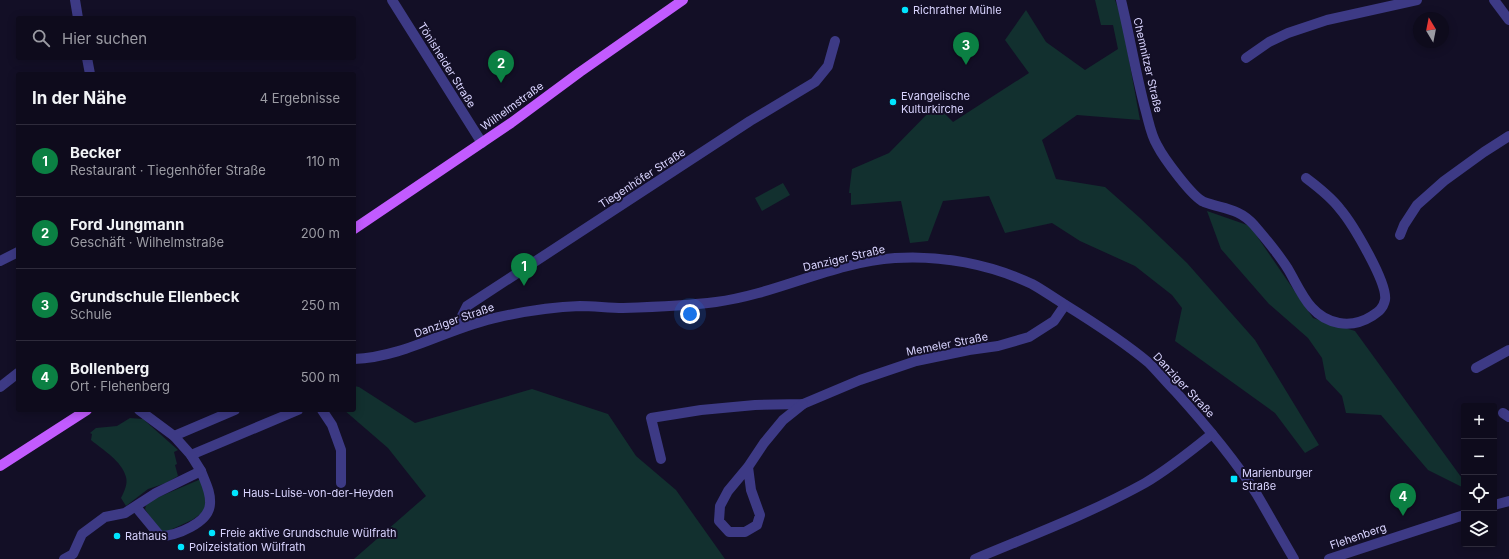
<!DOCTYPE html>
<html lang="de">
<meta charset="utf-8">
<style>
body{margin:0;font-family:Inter,sans-serif;background:#171425;color:#f1f3f6}
.controls{position:absolute;right:12px;bottom:12px;display:grid;overflow:hidden;border-radius:4px;box-shadow:0 2px 10px #0003}
.controls button{width:36px;height:36px;display:grid;place-items:center;padding:0;border:0;border-bottom:1px solid #2e2b3b;background:#0e0b1c;color:#f1f3f6;font:20px sans-serif}
.compass{position:absolute;left:1413px;top:12px;width:36px;height:36px;border-radius:50%;background:#0e0b1c;box-shadow:0 2px 10px #0003;rotate:350deg}
.you{position:absolute;left:690px;top:314px;width:14px;height:14px;margin:-10px;border:3px solid #fff;border-radius:50%;background:#1a73e8;box-shadow:0 0 0 6px #1a73e833}
.badge{display:grid;place-items:center;width:26px;height:26px;border-radius:50%;background:#0b8043;color:#fff;font-size:13px;font-weight:700}
.pin{position:absolute;translate:-50% -33px;filter:drop-shadow(0 1px 2px #0008)}
.pin::after{content:'';position:absolute;top:21px;width:14px;height:12px;background:inherit;clip-path:polygon(0 0,100% 0,50% 100%)}
.list{margin:0;padding:0;list-style:none}
h2{display:flex;justify-content:space-between;align-items:center;height:52px;margin:0;padding:0 16px;font-size:17px}
h2 small{font-size:13px;font-weight:400;color:#9b9ba3}
.list li{display:grid;grid-template-columns:26px 1fr auto;gap:12px;align-items:center;box-sizing:border-box;height:72px;padding:0 16px;border-top:1px solid #2e2b3b}
.list b{display:block;font-size:15px;white-space:nowrap}
.list p{margin:0;font-size:13px;white-space:nowrap;color:#9b9ba3}
.list em{font-size:13px;font-style:normal;color:#9b9ba3}
.icon{flex:none;width:22px;height:22px;fill:none;stroke:currentColor;stroke-width:2;stroke-linecap:round;stroke-linejoin:round}
.map{position:relative;flex:none;width:1509px;height:559px;overflow:hidden}
.search{position:absolute;background:#0e0b1c;box-shadow:0 2px 10px #0003;left:16px;top:16px;width:340px;height:44px;display:flex;align-items:center;gap:10px;box-sizing:border-box;padding:0 14px;border-radius:4px;color:#9b9ba3;font-size:15px}
.panel{position:absolute;background:#0e0b1c;box-shadow:0 2px 10px #0003;left:16px;top:72px;width:340px;height:340px;border-radius:4px}
.map>svg:first-child{display:block}
.green{fill:#12302f}
.lines{fill:none;stroke-linecap:round;stroke-linejoin:round}
.minor{stroke:#3d3a85;stroke-width:10}
.major{stroke:#c25bff;stroke-width:10}
.poi-dot{fill:#00e5ff;stroke:#130f26;stroke-width:1.5}
.labels{text-anchor:middle;dominant-baseline:central;stroke-width:4;stroke-linejoin:round;paint-order:stroke}
.poi-label{font-size:11px;fill:#d9d4ff;stroke:#130f26;text-anchor:start}
.street-label{font-size:11px;fill:#d9d4ff;stroke:#130f26}
</style>
<div class="map">
<svg width="1509" height="559" viewBox="0 0 1509 559">
<rect width="100%" height="100%" fill="#130f26"/>
<g class="green">
<polygon points="1095,0 1115,0 1121,16 1140,120 1077,115 1042,140 1056,179 1105,187 1140,218 1187,263 1255,340 1319,445 1305,453 1275,413 1175,341 1182,308 1172,295 1135,266 1080,241 1052,223 1005,233 989,196 943,201 928,241 910,243 901,201 851,205 851,193 849,193 852,169 889,153 936,105 953,122 1029,73 1005,40 1026,10 1046,42 1085,70 1118,49 1113,25 1101,25"/>
<polygon points="783,183 790,195 762,211 755,198"/>
<polygon points="1207,211 1250,226 1313,318 1355,331 1464,481 1464,488 1428,470 1381,415 1346,413 1342,396 1326,379 1322,358 1308,338 1269,304 1221,249"/>
<polygon points="354,386 359,387 415,423 532,389 608,414 636,456 676,490 725,559 354,559 426,496 388,448 344,410 354,410"/>
<path d="M130,418l13,1 35,31 -4,2 3,12 -2,1 3,11 -12,7 -18,6 -22,17 -5,-8c3,-6 7,-14 5,-21 -4,-16 -23,-27 -35,-37l1,-6 -2,-1 6,-5 21,-2z"/>
<polygon points="201,479 207,504 202,513 192,520 168,531 159,531 145,509 147,502"/>
</g>
<g class="lines">
<g class="minor">
<polyline points="75,0 78,18"/>
<polyline points="392,0 482,143"/>
<path d="M1121,0c9,37 15,75 25,112 3,11 5,23 11,33 6,12 35,52 47,57 19,7 35,6 50,23 12,14 24,28 34,44 13,22 22,49 51,54 12,2 22,0 33,-7 6,-4 11,-7 13,-16 3,-17 -33,-77 -45,-91 -9,-12 -22,-22 -34,-31"/>
<polyline points="1494,0 1509,20"/>
<polyline points="87,58 90,74"/>
<polyline points="1246,58 1269,42 1288,33 1327,20 1417,0"/>
<polyline points="1400,235 1404,225 1417,205 1444,181 1484,152 1509,136"/>
<polyline points="0,261 18,252"/>
<polyline points="455,330 467,306 750,121 815,82 828,66 835,41"/>
<path d="M354,359c52,-2 95,-32 145,-42 27,-6 54,-10 81,-11 14,0 29,2 43,2 31,-1 62,-2 93,-6 61,-8 117,-40 179,-44 46,-3 95,6 137,26 11,6 22,14 32,20 29,18 59,37 85,59 9,9 17,19 26,28 29,32 58,66 81,102 13,22 25,44 38,66"/>
<polyline points="1476,368 1509,350"/>
<polyline points="0,387 18,373"/>
<polyline points="322,410 332,425 341,450 341,483"/>
<polyline points="1503,413 1509,417"/>
<polyline points="174,436 235,410"/>
<polyline points="191,455 298,410"/>
<polyline points="661,459 651,418 701,410 755,405 803,404 860,380 916,361 969,350 998,346 1029,337 1054,321 1065,305"/>
<polyline points="748,467 751,490 760,515 757,525 745,532 729,532 719,521 720,506 728,491 748,467 764,443 783,420 803,404"/>
<polyline points="1494,505 1509,501"/>
<path d="M136,507l24,29c16,0 49,-13 50,-32 1,-12 -5,-22 -9,-33"/>
<polyline points="64,559 73,554 82,534 105,517 125,513 156,493 201,471 191,455 174,436 139,410"/>
<path d="M975,559c57,-24 116,-46 170,-76 24,-14 46,-32 67,-49"/>
<polyline points="1329,559 1464,515"/>
</g>
<g class="major">
<polyline points="354,229 511,123 580,72 683,0"/>
<polyline points="0,466 87,410"/>
</g>
</g>
<g class="poi-dot">
<circle cx="905" cy="10" r="4"/>
<circle cx="893" cy="102" r="4"/>
<rect x="1230" y="475" width="8" height="8" rx="2"/>
<circle cx="235" cy="493" r="4"/>
<circle cx="212" cy="533" r="4"/>
<circle cx="117" cy="536" r="4"/>
<circle cx="181" cy="547" r="4"/>
</g>
<g class="labels">
<g class="poi-label">
<text x="913" y="10">Richrather Mühle</text>
<text x="901" y="96">Evangelische<tspan x="901" dy="13">Kulturkirche</tspan></text>
<text x="1242" y="473">Marienburger<tspan x="1242" dy="13">Straße</tspan></text>
<text x="243" y="493">Haus-Luise-von-der-Heyden</text>
<text x="220" y="533">Freie aktive Grundschule Wülfrath</text>
<text x="125" y="536">Rathaus</text>
<text x="189" y="547">Polizeistation Wülfrath</text>
</g>
<g class="street-label">
<text transform="translate(447 65) rotate(58)">Tönisheider Straße</text>
<text transform="translate(1148 65) rotate(77)">Chemnitzer Straße</text>
<text transform="translate(512 106) rotate(-36)">Wilhelmstraße</text>
<text transform="translate(642 178) rotate(-33)">Tiegenhöfer Straße</text>
<text transform="translate(844 258) rotate(-13)">Danziger Straße</text>
<text transform="translate(454 320) rotate(-19)">Danziger Straße</text>
<text transform="translate(947 344) rotate(-11)">Memeler Straße</text>
<text transform="translate(1184 385) rotate(47)">Danziger Straße</text>
<text transform="translate(1358 536) rotate(-19)">Flehenberg</text>
</g>
</g>
</svg>
<div class="controls">
<button>+</button>
<button>−</button>
<button><svg class="icon" aria-label="locate" viewBox="0 0 24 24"><circle cx="12" cy="12" r="6"/><path d="M12 2v4M12 18v4M2 12h4M18 12h4"/></svg></button>
<button><svg class="icon" aria-label="layers" viewBox="0 0 24 24"><path d="M12 4l9 5-9 5-9-5zM3 14l9 5 9-5"/></svg></button>
</div>
<svg class="compass" viewBox="-18 -18 36 36"><path d="M0-13l5 13h-10z" fill="#e53935"/><path d="M0 13l5-13h-10z" fill="#9b9ba3"/></svg>
<div class="you"></div>
<div class="pin badge" style="left:524px;top:286px">1</div>
<div class="pin badge" style="left:501px;top:83px">2</div>
<div class="pin badge" style="left:966px;top:65px">3</div>
<div class="pin badge" style="left:1403px;top:516px">4</div>
<div class="search"><svg class="icon" aria-label="search" viewBox="0 0 24 24"><circle cx="10" cy="10" r="6"/><path d="M15 15l6 6"/></svg>Hier suchen</div>
<section class="panel">
<h2>In der Nähe<small>4 Ergebnisse</small></h2>
<ul class="list">
<li><span class="badge">1</span><div><b>Becker</b><p>Restaurant · Tiegenhöfer Straße</p></div><em>110 m</em></li>
<li><span class="badge">2</span><div><b>Ford Jungmann</b><p>Geschäft · Wilhelmstraße</p></div><em>200 m</em></li>
<li><span class="badge">3</span><div><b>Grundschule Ellenbeck</b><p>Schule</p></div><em>250 m</em></li>
<li><span class="badge">4</span><div><b>Bollenberg</b><p>Ort · Flehenberg</p></div><em>500 m</em></li>
</ul>
</section>
</div>
